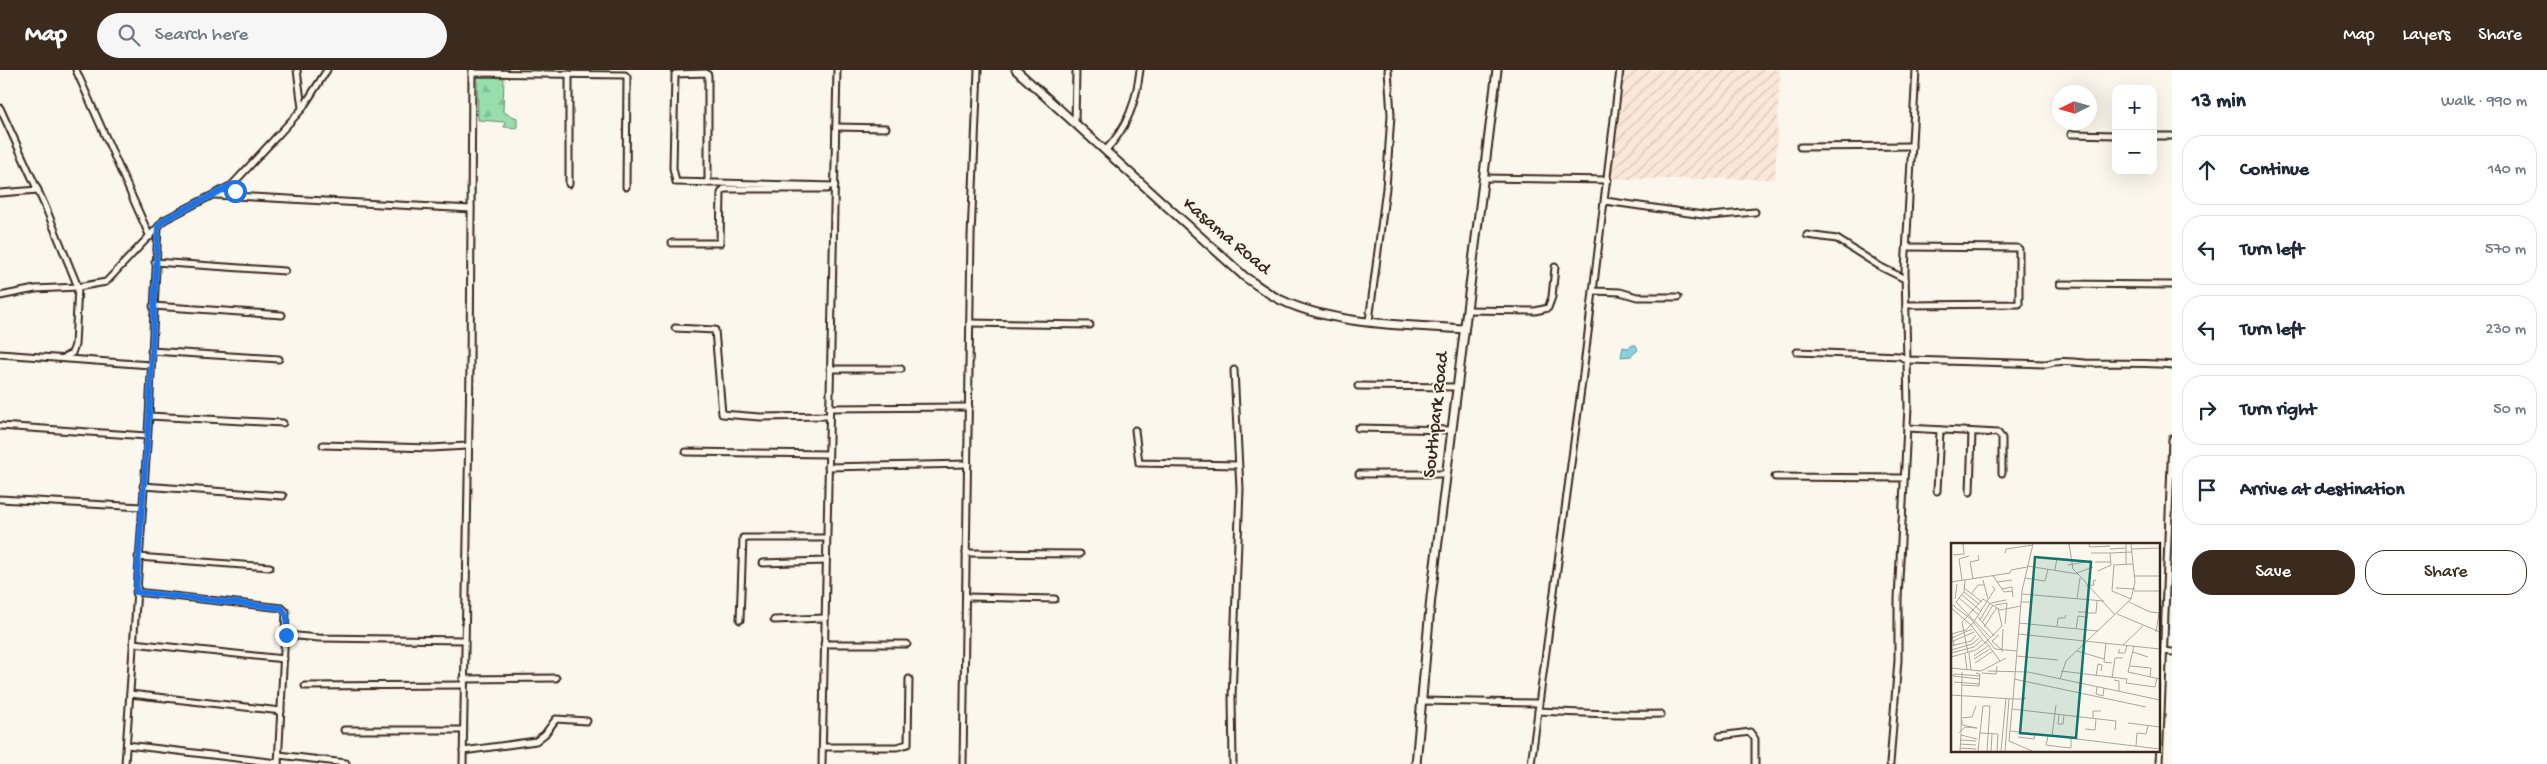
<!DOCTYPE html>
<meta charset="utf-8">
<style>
body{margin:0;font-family:"Gochi Hand",sans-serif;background:#f6f6f7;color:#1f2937}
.controls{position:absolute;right:15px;top:15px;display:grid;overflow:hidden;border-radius:10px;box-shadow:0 5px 20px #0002}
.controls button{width:45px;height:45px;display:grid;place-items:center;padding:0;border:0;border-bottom:1px solid #e0e1e3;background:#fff;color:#1f2937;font:25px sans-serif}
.compass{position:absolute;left:2052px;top:15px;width:45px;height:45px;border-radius:50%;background:#fff;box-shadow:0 5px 20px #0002;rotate:265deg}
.stop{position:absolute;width:15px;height:15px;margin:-11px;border:4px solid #1a73e8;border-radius:50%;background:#fff}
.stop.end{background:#1a73e8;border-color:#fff;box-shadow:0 1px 5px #0008}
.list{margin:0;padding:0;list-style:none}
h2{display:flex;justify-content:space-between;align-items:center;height:65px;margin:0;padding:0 20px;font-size:21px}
h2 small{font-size:16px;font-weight:400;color:#747a83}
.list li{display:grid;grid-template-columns:32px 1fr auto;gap:15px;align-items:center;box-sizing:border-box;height:70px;margin:0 10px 10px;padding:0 10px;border:1px solid #e0e1e3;border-radius:20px}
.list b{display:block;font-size:19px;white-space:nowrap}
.list em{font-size:16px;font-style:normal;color:#747a83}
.actions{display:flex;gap:10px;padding:15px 20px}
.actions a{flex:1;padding:11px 0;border:1px solid #3b2a1e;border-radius:20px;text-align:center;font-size:18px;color:#3b2a1e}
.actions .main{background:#3b2a1e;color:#fff}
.icon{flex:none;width:28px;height:28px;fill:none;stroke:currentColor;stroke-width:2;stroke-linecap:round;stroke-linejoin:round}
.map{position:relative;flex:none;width:2172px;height:694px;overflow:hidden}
header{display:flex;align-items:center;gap:30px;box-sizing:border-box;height:70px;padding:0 25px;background:#3b2a1e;color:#fff}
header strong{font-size:24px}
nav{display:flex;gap:28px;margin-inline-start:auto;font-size:18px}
.search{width:350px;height:45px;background:#f6f6f7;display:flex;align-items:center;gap:12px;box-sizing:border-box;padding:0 18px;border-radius:28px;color:#747a83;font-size:19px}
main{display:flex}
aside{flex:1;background:#fff}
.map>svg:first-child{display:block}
.industrial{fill:url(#industrial-furrows)}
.forest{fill:url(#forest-firs);stroke:#688465}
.water{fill:#84d3e0;stroke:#678f92}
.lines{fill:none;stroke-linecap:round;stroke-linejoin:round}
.street-casing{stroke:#3b2a1e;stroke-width:9}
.secondary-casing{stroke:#3b2a1e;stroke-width:11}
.street{stroke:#fbf7ec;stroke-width:5}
.secondary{stroke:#fbf7ec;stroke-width:7}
.route{stroke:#1a73e8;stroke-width:6}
.labels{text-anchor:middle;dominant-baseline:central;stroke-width:4;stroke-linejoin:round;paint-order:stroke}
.street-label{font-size:19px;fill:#3b2a1e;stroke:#fbf7ec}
.inset-road{fill:none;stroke:#aea59a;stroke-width:1}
.view{fill:#0f766e;fill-opacity:0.15;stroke:#0f766e;stroke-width:2.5}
.inset-edge{fill:none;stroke:#3b2a1e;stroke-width:2.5}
</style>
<header>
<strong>Map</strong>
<div class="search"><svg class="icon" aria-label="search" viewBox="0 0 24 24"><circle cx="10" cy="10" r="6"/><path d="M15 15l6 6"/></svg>Search here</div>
<nav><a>Map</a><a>Layers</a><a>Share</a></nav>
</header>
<main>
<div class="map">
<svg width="2172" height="694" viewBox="0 0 2172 694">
<defs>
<pattern id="industrial-furrows" width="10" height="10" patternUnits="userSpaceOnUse" patternTransform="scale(1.25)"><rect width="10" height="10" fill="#fae7d9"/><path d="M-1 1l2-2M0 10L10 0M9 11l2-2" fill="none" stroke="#d7c6ba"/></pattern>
<pattern id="forest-firs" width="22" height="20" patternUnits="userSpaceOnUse" patternTransform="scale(1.25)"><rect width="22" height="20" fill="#96deac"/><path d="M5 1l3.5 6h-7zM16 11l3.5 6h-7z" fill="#82bf94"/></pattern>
</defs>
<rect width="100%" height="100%" fill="#fbf7ec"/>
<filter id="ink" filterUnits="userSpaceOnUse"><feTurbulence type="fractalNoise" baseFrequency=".02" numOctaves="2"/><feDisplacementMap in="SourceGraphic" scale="10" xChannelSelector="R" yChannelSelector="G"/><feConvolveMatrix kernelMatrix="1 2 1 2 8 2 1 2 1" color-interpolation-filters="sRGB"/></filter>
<g filter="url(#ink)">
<polygon class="industrial" points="1623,0 1780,0 1775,109 1608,109"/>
<polygon class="forest" points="504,5 503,42 517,48 517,58 504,57 505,52 478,50 477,6"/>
<polygon class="water" points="1633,275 1636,275 1638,280 1631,286 1621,287 1623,277 1628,278"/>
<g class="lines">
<defs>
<g id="street">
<polyline points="76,0 150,167"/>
<polyline points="297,0 302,38"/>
<polyline points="472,3 625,5 627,7 626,117"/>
<polyline points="569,4 569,114"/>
<polyline points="0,38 45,136 78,217 75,275 72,283 65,287"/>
<polyline points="1075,53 1076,0"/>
<polyline points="836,57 886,58"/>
<polyline points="2071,64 2116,65"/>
<polyline points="2153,66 2172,66"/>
<polyline points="1800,77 1912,76"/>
<path d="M1105,81c23,-24 31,-49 35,-81"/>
<polyline points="1483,108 1608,110"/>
<polyline points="708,113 708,5 706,3 675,4 673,98 676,112 835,116"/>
<polyline points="0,123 38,120"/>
<polyline points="215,125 471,139"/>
<polyline points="1605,131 1710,146 1755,142"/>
<polyline points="1807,165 1837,169 1881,197 1905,209"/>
<polyline points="672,173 720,173 721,123 724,119 827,119"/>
<polyline points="155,192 285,201"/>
<polyline points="2060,214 2172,215"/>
<polyline points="1593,221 1620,222 1637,227 1678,227"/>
<polyline points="0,226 35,219 78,217 106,212 156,159"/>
<polyline points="1906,235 2019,234 2019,179 2017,178 1907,177"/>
<polyline points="153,236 282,245"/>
<polyline points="1467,240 1535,241 1548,238 1552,227 1555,197"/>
<polyline points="1369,251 1386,118 1391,45 1388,0"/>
<polyline points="970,253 1090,255"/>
<polyline points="675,258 715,260 722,344 760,347 829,346"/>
<polyline points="151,281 279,289"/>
<path d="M1797,282l103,4 7,4 139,4c13,-4 25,-2 39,-1 29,1 58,-1 87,2"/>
<polyline points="0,284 150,295"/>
<polyline points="830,299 901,299"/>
<polyline points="1358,316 1457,317"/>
<polyline points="829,338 969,337"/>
<polyline points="149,346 283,353"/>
<polyline points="0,356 147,366"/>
<polyline points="1358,358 1452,360"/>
<polyline points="1907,358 1998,363 2002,368 2002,403"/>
<polyline points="1135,360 1139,393 1238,395"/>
<polyline points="323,375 431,378 467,376"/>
<polyline points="686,382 828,384"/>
<polyline points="828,397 968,394"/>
<polyline points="1359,404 1447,404"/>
<polyline points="1775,407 1904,408"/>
<polyline points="143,416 283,426"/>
<polyline points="1937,421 1940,360"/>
<polyline points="1970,422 1972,362"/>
<polyline points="0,429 142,437"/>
<polyline points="966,483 1080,484"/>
<polyline points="138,487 270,497"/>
<polyline points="762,493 826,491"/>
<polyline points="136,522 282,538 286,542 278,694"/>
<polyline points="966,527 1055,529"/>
<polyline points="740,550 743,468 826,468"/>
<polyline points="774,550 825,548"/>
<polyline points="286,565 319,568 464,570"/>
<polyline points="133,573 284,589"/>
<polyline points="824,574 907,574"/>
<polyline points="2164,581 2172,582"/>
<polyline points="463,609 556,608"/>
<polyline points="305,616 463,615"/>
<polyline points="130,624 281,641"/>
<polyline points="1421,631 1538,633"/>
<path d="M1538,641c41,2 82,4 123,3"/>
<polyline points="344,660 463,660"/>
<polyline points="1720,666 1750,662 1755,669 1755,694"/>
<polyline points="127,675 278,693"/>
<polyline points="823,677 897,677 908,674 909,609"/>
<polyline points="463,681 536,671 545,664 556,649 587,651"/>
<polyline points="279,685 346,693"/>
<polyline points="125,694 149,346 158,157 164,150 232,115 302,39 327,0"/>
<polyline points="463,694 470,298 472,0"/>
<polyline points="822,694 837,0"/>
<polyline points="963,694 971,166 978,0"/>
<polyline points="1233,694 1232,628 1240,419 1234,300"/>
<polyline points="1531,694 1582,312 1620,0"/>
<polyline points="1890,694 1898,590 1898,529 1908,337 1905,201 1916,0"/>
<polyline points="2159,694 2172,369"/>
</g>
<g id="secondary">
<path d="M1016,0l229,207c12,8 23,17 36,23 52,25 126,25 183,29"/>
<polyline points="1416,694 1431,527 1497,0"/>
</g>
</defs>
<use href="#street" class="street-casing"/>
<use href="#secondary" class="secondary-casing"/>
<use href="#street" class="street"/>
<use href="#secondary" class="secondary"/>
</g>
</g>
<g class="lines" filter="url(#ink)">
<polyline class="route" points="235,121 232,115 164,150 158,157 149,346 136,522 282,538 287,546 286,565"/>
</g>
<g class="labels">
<g class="street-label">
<text transform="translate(1226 167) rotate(40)">Kasama Road</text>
<text transform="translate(1437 345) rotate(-84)">Southpark Road</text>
</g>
</g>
<g transform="translate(1951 473)">
<rect width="209" height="209" fill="#fbf7ec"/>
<path class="inset-road" d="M118,1l4,25 5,5M138,1l1,3 20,-1M175,1v21M159,6l16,-1M180,6l29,-1M54,10l1,-4 27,-4M140,10h19M2,12l11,-1 -1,-10M144,19h16M117,22l23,-4M162,22l20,-1M163,22l-2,26 19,8M76,23l51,8 37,41M104,27l2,-12 16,2M147,28l13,-6 -1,-12 22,-1M126,30l16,-6M42,33l11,16 8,-1M183,33h26M74,35l20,3 3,-12M22,36l-3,-17 9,-2 -1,-5M11,37l-3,-21 10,-3M32,37l5,19M0,39l59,-9 1,-3 16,-3M46,39l15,-2M135,43l8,-1 -1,-4 3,-1M13,45l18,14M165,45l19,1M51,46l10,-2 1,10M183,48h26M13,49l15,12M21,50l6,-8h6M71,51l82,7M11,52l19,16M8,55l20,17M4,56l2,-15M126,56l3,-21M5,59l35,36M5,59l8,-10 1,-12M70,59h10l1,-8M178,59l21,10 10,1M40,60l15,-3M0,61l20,15 24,30 22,2M44,62l12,-2 -2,21M0,65l19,16 15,19 17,-17 -4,-18M127,69h9l1,-12M136,70h9l1,-12M166,71l43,18M27,74l16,19M29,77l10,-17M31,80l11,-18M68,80l79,8M33,84l13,-20M106,84l1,-9h7l1,-3M0,86l3,17M125,86l2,-13 8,1M205,89l3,-19M0,91l15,-4 7,-7 22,-34 -3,-3M67,91l142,15M48,92l-7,6 10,9M1,95l20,-9M0,99l23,-10M35,99l14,19M155,100l-2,19 8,1M172,102l20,-19M0,103l20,-5 5,-6M183,103l-6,26 32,7M169,106l-2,4h7l2,-8M0,107l21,-6 7,-6M126,108l27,8M51,109l1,-23M182,109l15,5M0,110l23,-6 8,-7M17,110l-6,-31 21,-23 17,11 21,-4M18,110l2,17M14,111l2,16M23,113l14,-10M65,113l42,4M0,114l25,-7 9,-7M23,116l16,-10M24,120l18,-12M179,123l21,2 -1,9M0,125l30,3 25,-13M37,128l40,1 132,28M110,128l66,8 -1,4 29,4 2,-9M31,130l14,1 1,-8M29,133l-26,-2 -1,2 27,3M145,133l2,-12 4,1 -1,6M161,135l3,-20h8M63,136l132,28M109,136l6,-18 65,-62 4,-17 -4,-38M163,137l5,1v10M3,139l26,2M10,142l18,1 1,-12 -4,-1M146,144l-1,7 7,2 1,-8M0,152l62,4 9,-108 11,-47M74,154v2h-12l-4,42 23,10M61,166l104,12 -1,9M108,172l-1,9h5l1,-9M10,175l11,-1 4,-11M142,176v-8h8M177,180l32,4M134,186l10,1 1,-11M59,188l150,18M8,190l6,-6 12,1 -15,-3v-5M28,190l19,1 -1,17M10,191l1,-62M10,192l16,4M97,193l-2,9 15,2 10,1v-10M101,193l4,-31M67,194l16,2 1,-5M9,197l16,1M9,201l16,1M185,203l1,-13 9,1 2,-8M9,205l16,1M9,208l1,-17M27,208l5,-45h7l-3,45M40,208l1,-17M50,208l5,-53M54,208l4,-52"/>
<path class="view" d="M84,14l56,5 -15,176 -56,-5z"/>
<rect width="209" height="209" class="inset-edge"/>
</g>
</svg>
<div class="controls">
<button>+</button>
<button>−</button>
</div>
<svg class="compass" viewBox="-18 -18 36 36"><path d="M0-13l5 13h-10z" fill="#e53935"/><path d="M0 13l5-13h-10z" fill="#747a83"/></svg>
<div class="stop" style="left:235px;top:121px"></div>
<div class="stop end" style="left:286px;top:565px"></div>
</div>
<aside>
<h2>13 min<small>Walk · 990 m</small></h2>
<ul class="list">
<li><svg class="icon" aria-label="ahead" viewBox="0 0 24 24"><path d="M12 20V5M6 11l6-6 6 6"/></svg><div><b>Continue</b></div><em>140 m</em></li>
<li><svg class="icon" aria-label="left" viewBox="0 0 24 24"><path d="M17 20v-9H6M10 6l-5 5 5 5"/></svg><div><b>Turn left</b></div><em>570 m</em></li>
<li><svg class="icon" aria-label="left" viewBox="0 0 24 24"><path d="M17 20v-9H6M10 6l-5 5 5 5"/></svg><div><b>Turn left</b></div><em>230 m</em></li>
<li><svg class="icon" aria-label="right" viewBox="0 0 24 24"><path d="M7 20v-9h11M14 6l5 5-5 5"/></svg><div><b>Turn right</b></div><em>50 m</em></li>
<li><svg class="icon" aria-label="arrive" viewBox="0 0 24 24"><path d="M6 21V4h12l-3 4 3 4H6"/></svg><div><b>Arrive at destination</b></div></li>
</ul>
<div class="actions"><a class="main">Save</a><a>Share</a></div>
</aside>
</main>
